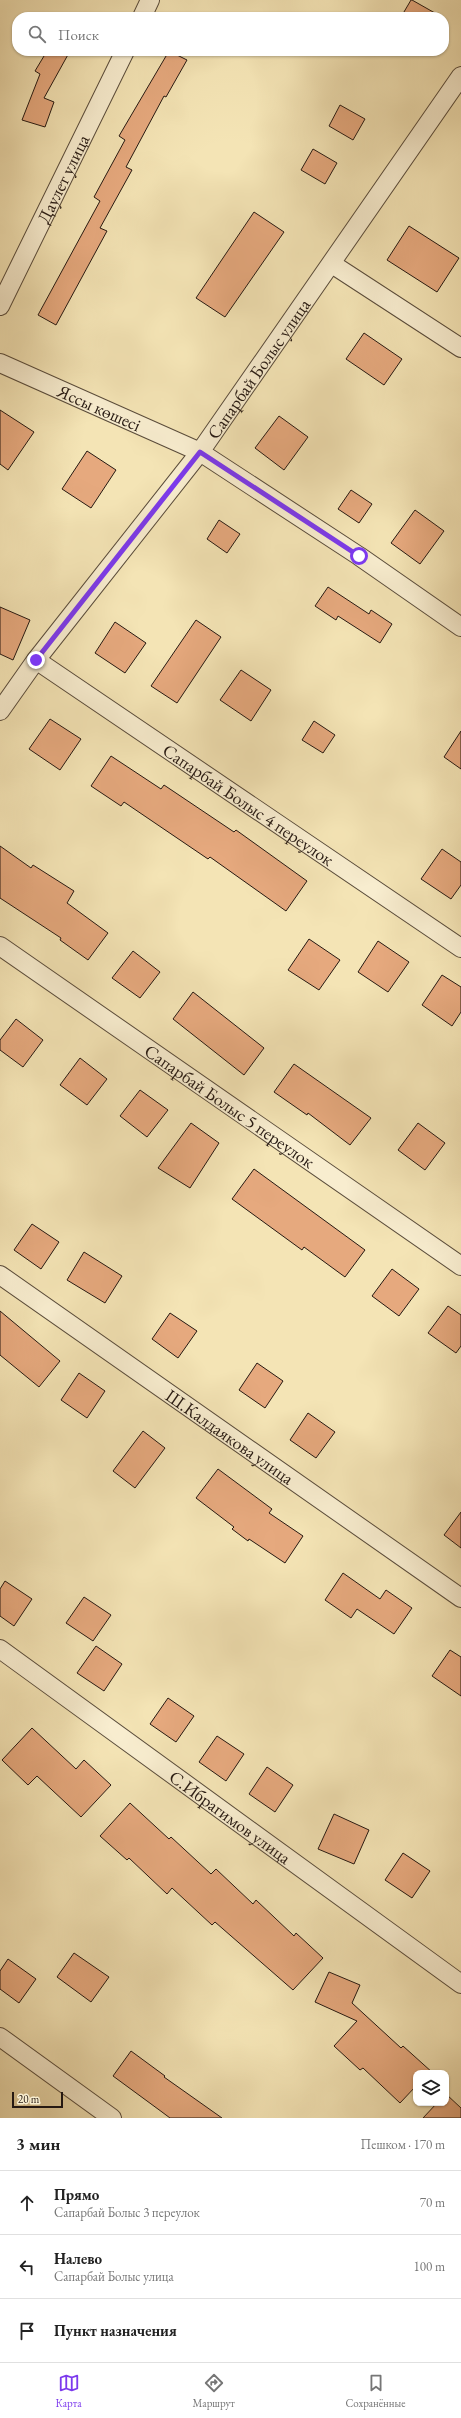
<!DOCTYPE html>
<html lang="ru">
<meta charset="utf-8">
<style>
body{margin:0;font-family:"EB Garamond",serif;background:#f6f6f6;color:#222}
.controls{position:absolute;right:12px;bottom:12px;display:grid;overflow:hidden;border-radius:8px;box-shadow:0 1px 3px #0004}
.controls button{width:36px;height:36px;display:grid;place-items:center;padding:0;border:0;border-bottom:1px solid #e0e0e0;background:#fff;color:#222;font:20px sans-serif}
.scale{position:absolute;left:12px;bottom:10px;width:51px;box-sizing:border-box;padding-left:4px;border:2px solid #261912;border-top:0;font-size:11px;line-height:14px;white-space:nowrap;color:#261912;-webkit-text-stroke:3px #f8edcf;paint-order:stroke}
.stop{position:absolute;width:12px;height:12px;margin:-9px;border:3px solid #7c3aed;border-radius:50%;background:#fff}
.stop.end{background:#7c3aed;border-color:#fff;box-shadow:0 1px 4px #0008}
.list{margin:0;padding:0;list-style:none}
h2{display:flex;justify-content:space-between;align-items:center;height:52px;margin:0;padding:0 16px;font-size:17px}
h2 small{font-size:13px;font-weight:400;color:#767676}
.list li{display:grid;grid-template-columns:26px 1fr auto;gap:12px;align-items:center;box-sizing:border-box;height:64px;padding:0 16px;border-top:1px solid #e0e0e0}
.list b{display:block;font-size:15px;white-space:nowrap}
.list p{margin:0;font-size:13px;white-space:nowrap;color:#767676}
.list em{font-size:13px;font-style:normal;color:#767676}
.icon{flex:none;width:22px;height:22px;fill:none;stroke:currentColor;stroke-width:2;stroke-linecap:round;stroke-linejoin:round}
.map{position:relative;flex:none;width:461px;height:2118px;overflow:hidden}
.search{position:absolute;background:#fff;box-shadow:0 1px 3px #0004;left:12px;right:12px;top:12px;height:44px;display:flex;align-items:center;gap:10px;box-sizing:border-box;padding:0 14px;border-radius:16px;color:#767676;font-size:15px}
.sheet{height:244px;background:#fff}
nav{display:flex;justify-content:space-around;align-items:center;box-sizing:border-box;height:56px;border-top:1px solid #e0e0e0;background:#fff;font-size:11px;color:#767676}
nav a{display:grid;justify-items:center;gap:2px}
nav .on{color:#7c3aed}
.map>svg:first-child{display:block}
.building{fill:#e6a97e;stroke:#261912}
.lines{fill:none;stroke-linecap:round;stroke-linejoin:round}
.street-casing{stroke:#5a4c3b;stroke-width:20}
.street{stroke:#f8edcf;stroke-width:18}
.route{stroke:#7c3aed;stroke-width:5}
.labels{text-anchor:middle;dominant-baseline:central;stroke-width:3;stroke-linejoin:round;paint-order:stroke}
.street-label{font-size:18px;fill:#261912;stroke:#f8edcf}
</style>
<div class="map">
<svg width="461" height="2118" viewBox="0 0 461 2118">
<rect width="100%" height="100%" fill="#f4e4b5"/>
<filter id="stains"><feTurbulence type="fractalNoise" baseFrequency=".005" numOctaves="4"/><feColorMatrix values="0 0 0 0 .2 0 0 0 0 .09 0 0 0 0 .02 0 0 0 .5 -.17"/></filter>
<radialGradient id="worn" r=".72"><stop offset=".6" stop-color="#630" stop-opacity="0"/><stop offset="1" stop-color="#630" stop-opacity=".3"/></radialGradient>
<g class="building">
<polygon points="411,0 412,0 442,17 401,17"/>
<polygon points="47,51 70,51 44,98 54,102 45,127 22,120 40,74 35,71"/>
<polygon points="169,51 187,60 166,97 164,96 126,167 132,170 100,228 107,231 56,325 38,315 100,201 94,197 125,140 119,136"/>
<polygon points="340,105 365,119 353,140 329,126"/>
<polygon points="313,149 337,163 325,184 301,170"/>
<polygon points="254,212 284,232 225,317 196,298"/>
<polygon points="409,226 459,258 437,292 387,260"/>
<polygon points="364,333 402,359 384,385 346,359"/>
<polygon points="0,410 34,432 8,470 0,464"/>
<polygon points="279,416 308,437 284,470 255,448"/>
<polygon points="87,451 116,470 91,508 62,489"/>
<polygon points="351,490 372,504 359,523 338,509"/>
<polygon points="415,510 444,531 420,564 391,543"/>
<polygon points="219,520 240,534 227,553 207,539"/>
<polygon points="328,587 369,614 371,610 392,624 380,643 338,616 336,620 315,606"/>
<polygon points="0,607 30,620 13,660 0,654"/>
<polygon points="196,620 221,637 177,703 151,686"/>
<polygon points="115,622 146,643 125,673 95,653"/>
<polygon points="241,670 271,690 251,721 220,700"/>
<polygon points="50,719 81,739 60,770 29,749"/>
<polygon points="314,721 335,735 323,753 302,740"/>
<polygon points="461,731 461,769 444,757"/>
<polygon points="111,756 161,789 164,785 234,832 236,830 307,881 286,911 210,857 208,859 124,802 121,806 91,786"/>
<polygon points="0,846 31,868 33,865 74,891 67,903 108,933 88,960 60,940 61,938 0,898"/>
<polygon points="442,849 461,862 461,885 451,899 421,879"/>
<polygon points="309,939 340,960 319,990 288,970"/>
<polygon points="378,941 409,962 388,992 358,972"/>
<polygon points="133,951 160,972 140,998 112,978"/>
<polygon points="442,975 461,987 461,1012 452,1026 422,1005"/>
<polygon points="193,992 264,1048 244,1075 173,1019"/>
<polygon points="16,1019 43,1040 23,1067 0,1050 0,1040"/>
<polygon points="80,1058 107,1079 87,1105 60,1085"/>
<polygon points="294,1064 371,1118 350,1145 308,1113 307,1115 274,1092"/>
<polygon points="140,1090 168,1110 147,1137 120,1116"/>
<polygon points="191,1123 219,1143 190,1188 158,1168"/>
<polygon points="418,1123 445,1143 425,1170 398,1150"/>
<polygon points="254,1169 365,1250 345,1277 304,1247 302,1250 232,1199"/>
<polygon points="32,1224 59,1242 41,1269 14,1250"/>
<polygon points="84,1252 122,1276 105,1303 67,1280"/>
<polygon points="392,1269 419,1289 399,1316 372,1296"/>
<polygon points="448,1306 461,1315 461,1346 456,1353 428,1333"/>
<polygon points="0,1311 60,1361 39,1387 0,1355"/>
<polygon points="170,1313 197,1331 178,1358 152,1339"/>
<polygon points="257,1363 283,1381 265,1408 239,1390"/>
<polygon points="79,1373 105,1391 87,1418 61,1400"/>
<polygon points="308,1413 335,1432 316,1458 290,1440"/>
<polygon points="143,1431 165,1448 135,1488 113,1471"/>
<polygon points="218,1469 272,1509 269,1513 303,1536 285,1563 249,1539 248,1541 232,1529 234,1527 196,1498"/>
<polygon points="461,1512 461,1548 444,1535"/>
<polygon points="343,1573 380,1599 386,1590 412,1608 394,1634 357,1609 351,1618 325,1600"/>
<polygon points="5,1581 32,1599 14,1626 0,1616 0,1589"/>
<polygon points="84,1597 111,1615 93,1641 66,1623"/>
<polygon points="96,1646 122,1664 104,1691 77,1673"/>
<polygon points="450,1650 461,1657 461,1696 432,1676"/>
<polygon points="168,1698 194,1716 176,1742 150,1724"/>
<polygon points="32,1728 76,1769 84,1760 111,1785 81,1817 37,1776 28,1785 2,1760"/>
<polygon points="217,1736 244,1754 226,1781 199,1762"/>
<polygon points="267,1767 293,1785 275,1812 249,1794"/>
<polygon points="130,1803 169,1839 171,1837 211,1874 216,1869 253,1904 256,1900 294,1936 296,1933 323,1958 293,1990 215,1922 212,1925 172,1888 167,1894 129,1858 127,1860 100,1836"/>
<polygon points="334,1814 369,1830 354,1864 318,1849"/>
<polygon points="403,1853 430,1871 412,1898 385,1880"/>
<polygon points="74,1953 109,1977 91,2002 57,1977"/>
<polygon points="8,1959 36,1979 19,2003 0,1989 0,1971"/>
<polygon points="329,1972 360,1985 352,2003 401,2048 403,2046 433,2073 416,2073 416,2086 400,2103 363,2068 360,2070 334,2046 357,2021 315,2002"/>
<polygon points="131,2051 165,2076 164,2077 222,2118 170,2118 162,2112 113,2076"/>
<polygon points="446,2094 461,2108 461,2118 423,2118 437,2103 446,2103"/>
</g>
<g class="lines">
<defs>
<g id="street">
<polyline points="142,17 150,0"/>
<polyline points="332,264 461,348"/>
<path id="s1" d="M0,306l125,-255"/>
<path id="s2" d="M0,363l200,89 159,104 102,71"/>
<path id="s3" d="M36,660l425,288"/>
<path id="s4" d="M0,711l36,-51 164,-208 261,-376"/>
<path id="s5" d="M0,946l461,320"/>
<path id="s6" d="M0,1275l461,323"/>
<path id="s7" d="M0,1649l461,335"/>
<polyline points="0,2037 112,2118"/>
</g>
</defs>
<use href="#street" class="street-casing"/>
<use href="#street" class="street"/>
</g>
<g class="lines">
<polyline class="route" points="36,660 200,452 359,556"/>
</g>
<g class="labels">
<g class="street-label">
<text stroke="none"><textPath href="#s1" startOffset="142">Даулет улица</textPath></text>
<text stroke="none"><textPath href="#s4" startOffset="429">Сапарбай Болыс улица</textPath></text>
<text stroke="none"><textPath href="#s2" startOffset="109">Яссы көшесі</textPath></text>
<text stroke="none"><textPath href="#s3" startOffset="257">Сапарбай Болыс 4 переулок</textPath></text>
<text stroke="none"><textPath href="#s5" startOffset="280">Сапарбай Болыс 5 переулок</textPath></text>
<text stroke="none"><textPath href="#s6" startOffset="281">Ш.Калдаякова улица</textPath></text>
<text stroke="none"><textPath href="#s7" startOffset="285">С.Ибрагимов улица</textPath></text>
</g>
</g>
<rect width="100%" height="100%" filter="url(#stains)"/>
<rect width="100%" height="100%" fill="url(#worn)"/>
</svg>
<div class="controls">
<button><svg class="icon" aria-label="layers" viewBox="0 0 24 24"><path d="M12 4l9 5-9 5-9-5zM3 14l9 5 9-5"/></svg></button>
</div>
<div class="scale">20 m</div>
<div class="stop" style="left:359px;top:556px"></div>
<div class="stop end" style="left:36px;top:660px"></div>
<div class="search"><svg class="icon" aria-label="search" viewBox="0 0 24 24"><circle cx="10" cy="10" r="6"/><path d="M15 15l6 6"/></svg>Поиск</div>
</div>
<section class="sheet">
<h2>3 мин<small>Пешком · 170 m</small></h2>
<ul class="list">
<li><svg class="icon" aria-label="ahead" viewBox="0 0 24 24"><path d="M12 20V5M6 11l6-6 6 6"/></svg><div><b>Прямо</b><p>Сапарбай Болыс 3 переулок</p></div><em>70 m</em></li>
<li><svg class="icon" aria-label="left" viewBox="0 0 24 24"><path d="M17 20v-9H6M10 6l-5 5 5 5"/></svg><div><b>Налево</b><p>Сапарбай Болыс улица</p></div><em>100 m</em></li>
<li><svg class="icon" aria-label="arrive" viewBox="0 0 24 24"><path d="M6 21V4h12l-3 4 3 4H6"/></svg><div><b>Пункт назначения</b></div></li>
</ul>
</section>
<nav>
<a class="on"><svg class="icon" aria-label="map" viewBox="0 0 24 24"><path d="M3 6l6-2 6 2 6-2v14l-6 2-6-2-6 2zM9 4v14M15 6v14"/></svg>Карта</a>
<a><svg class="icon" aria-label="directions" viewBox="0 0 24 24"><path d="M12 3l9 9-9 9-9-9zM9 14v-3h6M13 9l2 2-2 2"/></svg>Маршрут</a>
<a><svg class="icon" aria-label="saved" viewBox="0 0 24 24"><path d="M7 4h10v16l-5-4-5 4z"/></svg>Сохранённые</a>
</nav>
